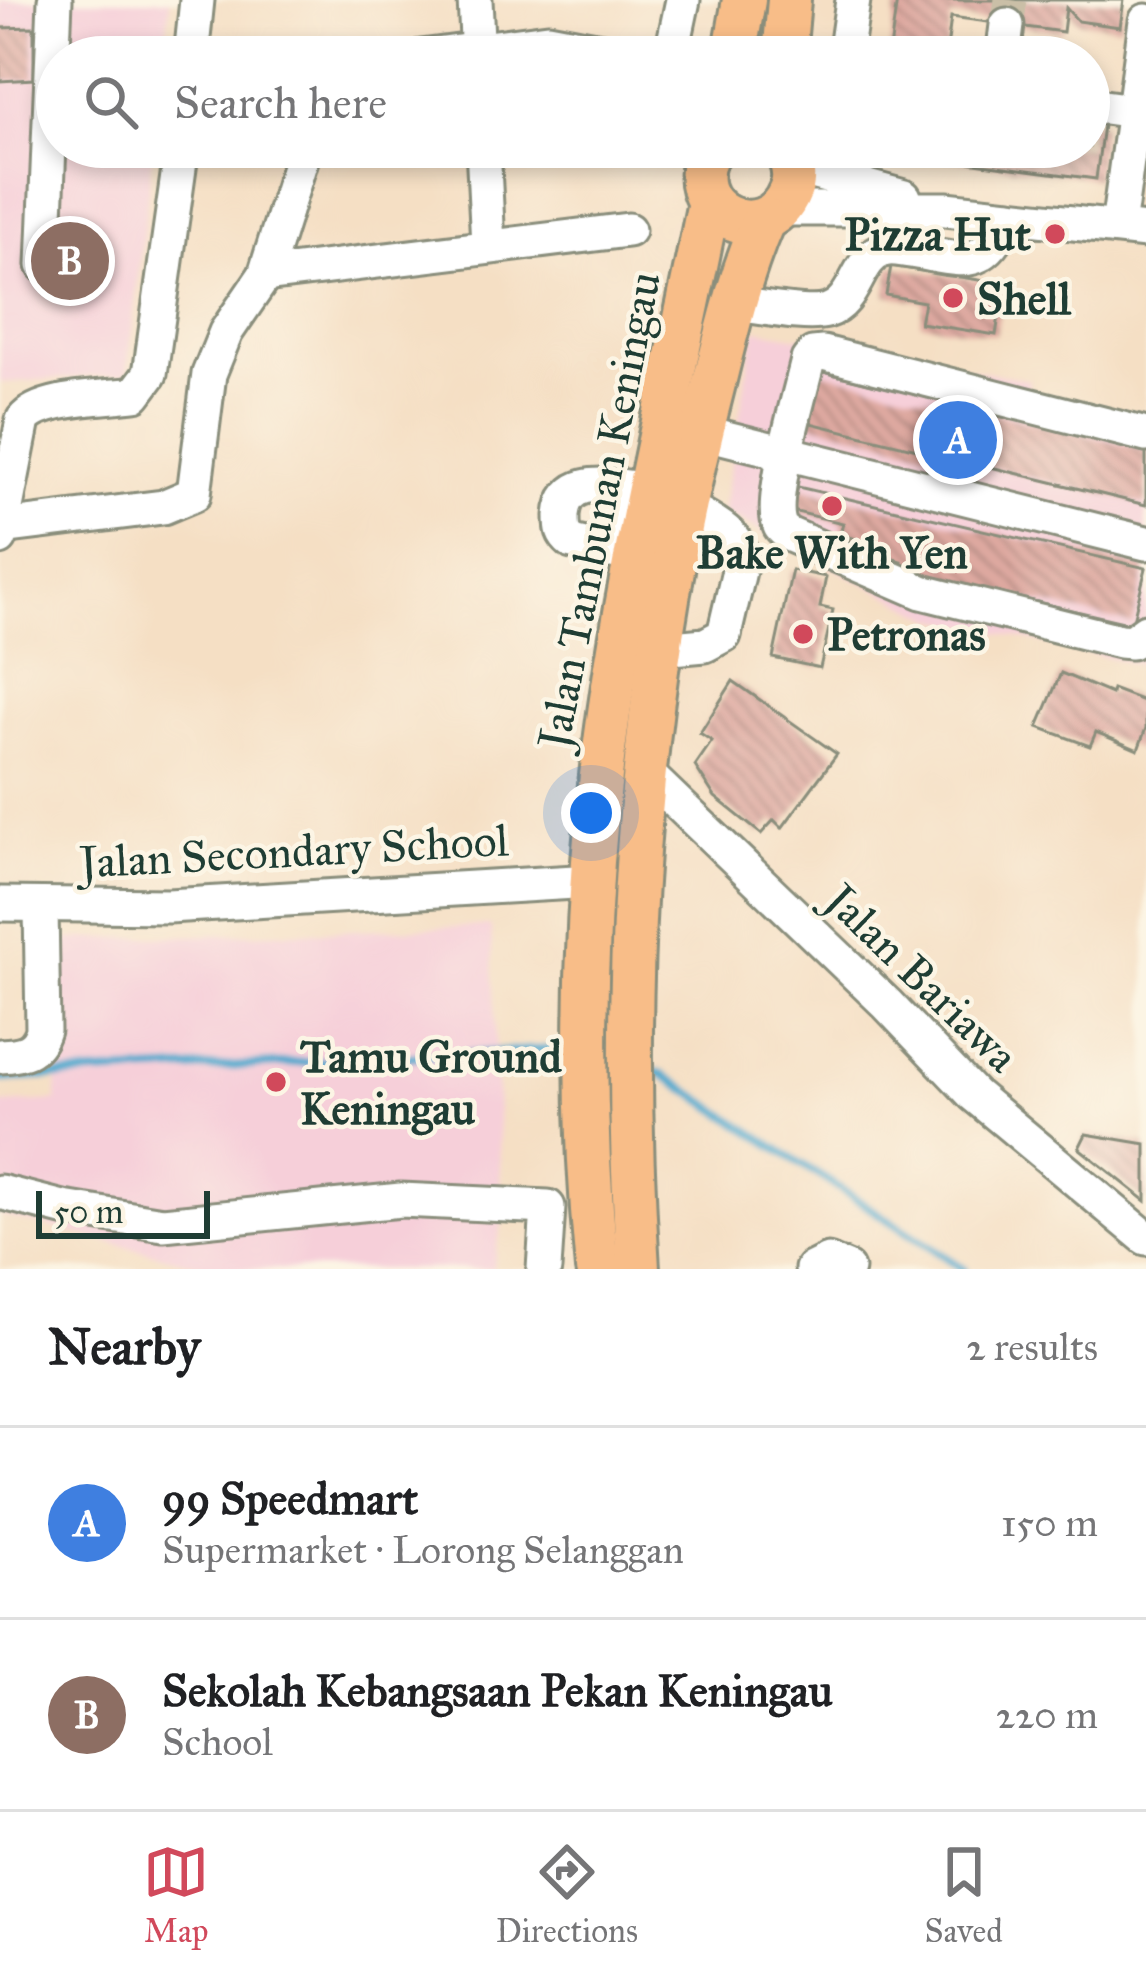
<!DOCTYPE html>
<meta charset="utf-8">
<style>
body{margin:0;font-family:"IM FELL Great Primer",serif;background:#f6f6f6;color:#202124}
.scale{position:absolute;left:36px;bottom:30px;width:174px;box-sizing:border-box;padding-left:12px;border:6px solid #1f3d34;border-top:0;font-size:33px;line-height:42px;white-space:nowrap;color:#1f3d34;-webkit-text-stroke:9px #fcf5e5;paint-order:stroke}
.you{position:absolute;left:591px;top:813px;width:42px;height:42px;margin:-30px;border:9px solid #fff;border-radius:50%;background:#1a73e8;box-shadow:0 0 0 18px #1a73e833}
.badge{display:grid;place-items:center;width:78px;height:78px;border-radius:50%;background:#d1495b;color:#fff;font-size:39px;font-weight:700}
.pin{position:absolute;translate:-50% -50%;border:6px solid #fff;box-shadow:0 3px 12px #0006}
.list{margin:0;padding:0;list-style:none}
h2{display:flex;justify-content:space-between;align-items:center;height:156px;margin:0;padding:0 48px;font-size:51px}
h2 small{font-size:39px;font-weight:400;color:#757577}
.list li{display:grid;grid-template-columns:78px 1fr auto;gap:36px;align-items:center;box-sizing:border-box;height:192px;padding:0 48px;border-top:3px solid #e0e0e0}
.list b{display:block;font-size:45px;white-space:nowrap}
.list p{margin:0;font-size:39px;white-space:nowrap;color:#757577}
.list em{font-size:39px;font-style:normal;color:#757577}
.icon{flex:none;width:66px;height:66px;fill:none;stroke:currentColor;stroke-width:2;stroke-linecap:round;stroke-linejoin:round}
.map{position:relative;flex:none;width:1146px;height:1269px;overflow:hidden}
.search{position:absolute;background:#fff;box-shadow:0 6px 18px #0003;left:36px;right:36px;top:36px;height:132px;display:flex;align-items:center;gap:30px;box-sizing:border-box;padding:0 42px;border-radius:66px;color:#757577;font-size:45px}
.sheet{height:540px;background:#fff}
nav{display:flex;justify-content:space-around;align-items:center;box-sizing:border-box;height:168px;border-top:3px solid #e0e0e0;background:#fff;font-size:33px;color:#757577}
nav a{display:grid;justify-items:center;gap:6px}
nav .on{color:#d1495b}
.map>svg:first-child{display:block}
.built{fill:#f6cfd9}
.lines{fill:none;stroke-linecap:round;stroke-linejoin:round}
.stream{stroke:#51a9ce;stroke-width:8}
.building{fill:url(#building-back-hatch)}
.minor-tunnel{stroke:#cabfa7;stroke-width:33;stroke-dasharray:33 16;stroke-linecap:butt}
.minor-casing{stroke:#8a8e7c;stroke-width:39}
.major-casing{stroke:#8a8e7c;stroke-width:48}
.minor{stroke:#fff;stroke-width:33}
.major{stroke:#f8bd88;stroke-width:42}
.poi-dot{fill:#d1495b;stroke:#fcf5e5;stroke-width:4.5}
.labels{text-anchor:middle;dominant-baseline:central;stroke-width:9;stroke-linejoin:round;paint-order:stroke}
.poi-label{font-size:45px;font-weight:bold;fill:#1f3d34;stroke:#fcf5e5;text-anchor:start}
.street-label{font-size:45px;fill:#1f3d34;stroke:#fcf5e5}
</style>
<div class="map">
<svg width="1146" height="1269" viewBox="0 0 1146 1269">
<defs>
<pattern id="building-back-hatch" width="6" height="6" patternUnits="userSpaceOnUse" patternTransform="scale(3)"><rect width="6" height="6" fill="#dea9a0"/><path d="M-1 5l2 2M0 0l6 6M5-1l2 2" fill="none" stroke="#b38b83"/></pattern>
</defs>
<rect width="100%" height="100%" fill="#fcf5e5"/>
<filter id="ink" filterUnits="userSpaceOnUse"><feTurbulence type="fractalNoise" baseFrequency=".00833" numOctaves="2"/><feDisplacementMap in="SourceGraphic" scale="24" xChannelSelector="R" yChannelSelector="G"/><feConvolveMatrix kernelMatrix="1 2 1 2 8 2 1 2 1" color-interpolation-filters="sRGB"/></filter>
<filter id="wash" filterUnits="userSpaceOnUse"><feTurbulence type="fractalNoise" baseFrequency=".004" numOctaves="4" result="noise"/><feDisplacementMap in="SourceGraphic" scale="48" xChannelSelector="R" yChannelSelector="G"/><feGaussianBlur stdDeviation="2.7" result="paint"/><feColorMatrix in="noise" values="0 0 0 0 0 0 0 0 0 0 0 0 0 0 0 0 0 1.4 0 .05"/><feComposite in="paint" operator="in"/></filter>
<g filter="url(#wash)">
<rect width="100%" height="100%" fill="#f5dfc4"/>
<g class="built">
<polygon points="0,0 170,0 164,57 57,57 57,147 153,147 127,374 0,383"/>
<polygon points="755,329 1029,380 1027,394 1146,426 1146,666 936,619 722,512"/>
<polygon points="491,926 502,1224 492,1269 217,1269 0,1215 0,1104 57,1101 52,940"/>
</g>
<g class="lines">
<g class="stream">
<polyline points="646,1069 662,1074 964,1269"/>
<polyline points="0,1079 574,1048"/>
</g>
</g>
<g id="blocks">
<g class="building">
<polygon points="897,0 1124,0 1120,27 1078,21 1066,8 1063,32 951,17 946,57 889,57"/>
<polygon points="34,27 34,79 0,81 0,28"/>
<polygon points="1089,123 1103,125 1096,179 884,151 885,147 1089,147"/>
<polygon points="891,266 1004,284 996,335 920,323 924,302 886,295"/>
<polygon points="815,370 1146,450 1146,505 802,421"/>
<polygon points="798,487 1146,568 1132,624 900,570 902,561 875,554 877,544 840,535 843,523 792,511"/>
<polygon points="792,570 826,577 820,607 833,610 820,668 773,658"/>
<polygon points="1061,673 1111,694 1112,689 1146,702 1146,728 1138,750 1096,732 1090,746 1038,727"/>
<polygon points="733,681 837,754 782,828 774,820 761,834 715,797 695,766 712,741 700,733"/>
<polygon points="1086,1134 1146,1144 1146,1201 1079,1148"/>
</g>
</g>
</g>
<g filter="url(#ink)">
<use href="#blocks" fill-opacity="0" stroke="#8a8e7c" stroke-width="3"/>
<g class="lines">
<polyline class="minor-tunnel" points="1007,25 1011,0"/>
<defs>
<g id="minor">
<polyline points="475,0 478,57"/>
<polyline points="191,57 197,0"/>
<polyline points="421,57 548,40 638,57"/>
<polyline points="671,57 683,0"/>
<polyline points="845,57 853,0"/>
<polyline points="1003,57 1007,25"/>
<polyline points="1089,105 1134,111"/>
<polyline points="483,147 488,245"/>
<polyline points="793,167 904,197"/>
<polyline points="845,180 845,147"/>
<polyline points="779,209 946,209 1146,231"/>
<polyline points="1118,227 1146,21"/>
<polyline points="44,265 55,0"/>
<polyline points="265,275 628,230"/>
<path d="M734,304c24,2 72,13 93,7 30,-9 29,-52 56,-61 9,-3 18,0 28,1 55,9 71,21 98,-35"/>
<polyline points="702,432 1146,543"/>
<path d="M1146,435l-323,-82 -10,1 -5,6c-8,34 -36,129 -30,159 2,9 2,8 10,15l134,58 198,49 11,1 15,-11"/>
<polyline points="2,527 163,507 194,494 209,374 226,332 265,275 305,147"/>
<path d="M0,538l23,-118c17,-23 83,-22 112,-26l15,-20 32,-227"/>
<polyline points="609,550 614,488"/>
<path d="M638,557l-66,-15c-10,-8 -10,-13 -10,-26 3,-45 54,-28 88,-27"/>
<path d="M661,649l44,-4 19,-10 18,-77c-4,-27 -36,-39 -57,-52"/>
<polyline points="645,772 887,1004 974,1095 1146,1238"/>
<polyline points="0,904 168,906 592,881"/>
<path d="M0,1056c22,-1 36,-3 43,-26l-2,-123"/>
<polyline points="0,1192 63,1208 163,1224 401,1200 548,1207 544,1269"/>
<polyline points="812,1269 828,1261 847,1269"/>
</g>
<g id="major">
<polyline points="734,57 744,0"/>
<polyline points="784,57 789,0"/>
<path d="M711,147c-39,63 54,107 79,44 7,-15 2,-30 -6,-44"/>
<path d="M597,1269c-15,-153 -14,-312 1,-465 20,-203 72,-403 111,-602"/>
<path d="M638,1269c-19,-288 -1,-578 69,-858 17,-66 30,-130 57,-192"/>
</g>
</defs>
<use href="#minor" class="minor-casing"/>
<use href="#major" class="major-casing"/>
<use href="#minor" class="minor"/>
<use href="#major" class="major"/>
</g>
</g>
<g class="poi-dot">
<circle cx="1055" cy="234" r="12"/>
<circle cx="953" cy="298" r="12"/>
<circle cx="832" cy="506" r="12"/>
<circle cx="803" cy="634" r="12"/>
<circle cx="276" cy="1082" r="12"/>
</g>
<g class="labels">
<g class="poi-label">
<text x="1031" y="234" text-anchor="end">Pizza Hut</text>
<text x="977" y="298">Shell</text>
<text x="832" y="552" text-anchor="middle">Bake With Yen</text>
<text x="827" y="634">Petronas</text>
<text x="300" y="1056">Tamu Ground<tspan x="300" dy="52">Keningau</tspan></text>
</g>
<g class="street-label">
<text transform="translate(599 510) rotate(-79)">Jalan Tambunan Keningau</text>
<text transform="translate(294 851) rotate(-3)">Jalan Secondary School</text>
<text transform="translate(922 978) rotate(44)">Jalan Bariawa</text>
</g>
</g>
</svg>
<div class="scale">50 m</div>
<div class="you"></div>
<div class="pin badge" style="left:958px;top:440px;background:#3f7fe0">A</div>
<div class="pin badge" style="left:70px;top:261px;background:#8d6e63">B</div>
<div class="search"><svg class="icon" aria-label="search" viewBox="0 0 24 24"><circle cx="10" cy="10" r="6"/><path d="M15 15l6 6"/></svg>Search here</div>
</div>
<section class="sheet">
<h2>Nearby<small>2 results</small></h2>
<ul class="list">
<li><span class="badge" style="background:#3f7fe0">A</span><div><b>99 Speedmart</b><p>Supermarket · Lorong Selanggan</p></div><em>150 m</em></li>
<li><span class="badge" style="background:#8d6e63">B</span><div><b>Sekolah Kebangsaan Pekan Keningau</b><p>School</p></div><em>220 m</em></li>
</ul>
</section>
<nav>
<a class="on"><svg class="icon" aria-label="map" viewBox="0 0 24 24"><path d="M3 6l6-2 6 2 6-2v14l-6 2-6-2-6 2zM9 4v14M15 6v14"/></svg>Map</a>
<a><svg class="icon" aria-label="directions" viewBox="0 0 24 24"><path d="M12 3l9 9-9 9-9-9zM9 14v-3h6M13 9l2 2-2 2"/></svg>Directions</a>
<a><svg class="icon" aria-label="saved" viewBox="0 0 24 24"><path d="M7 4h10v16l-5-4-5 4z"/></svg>Saved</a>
</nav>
